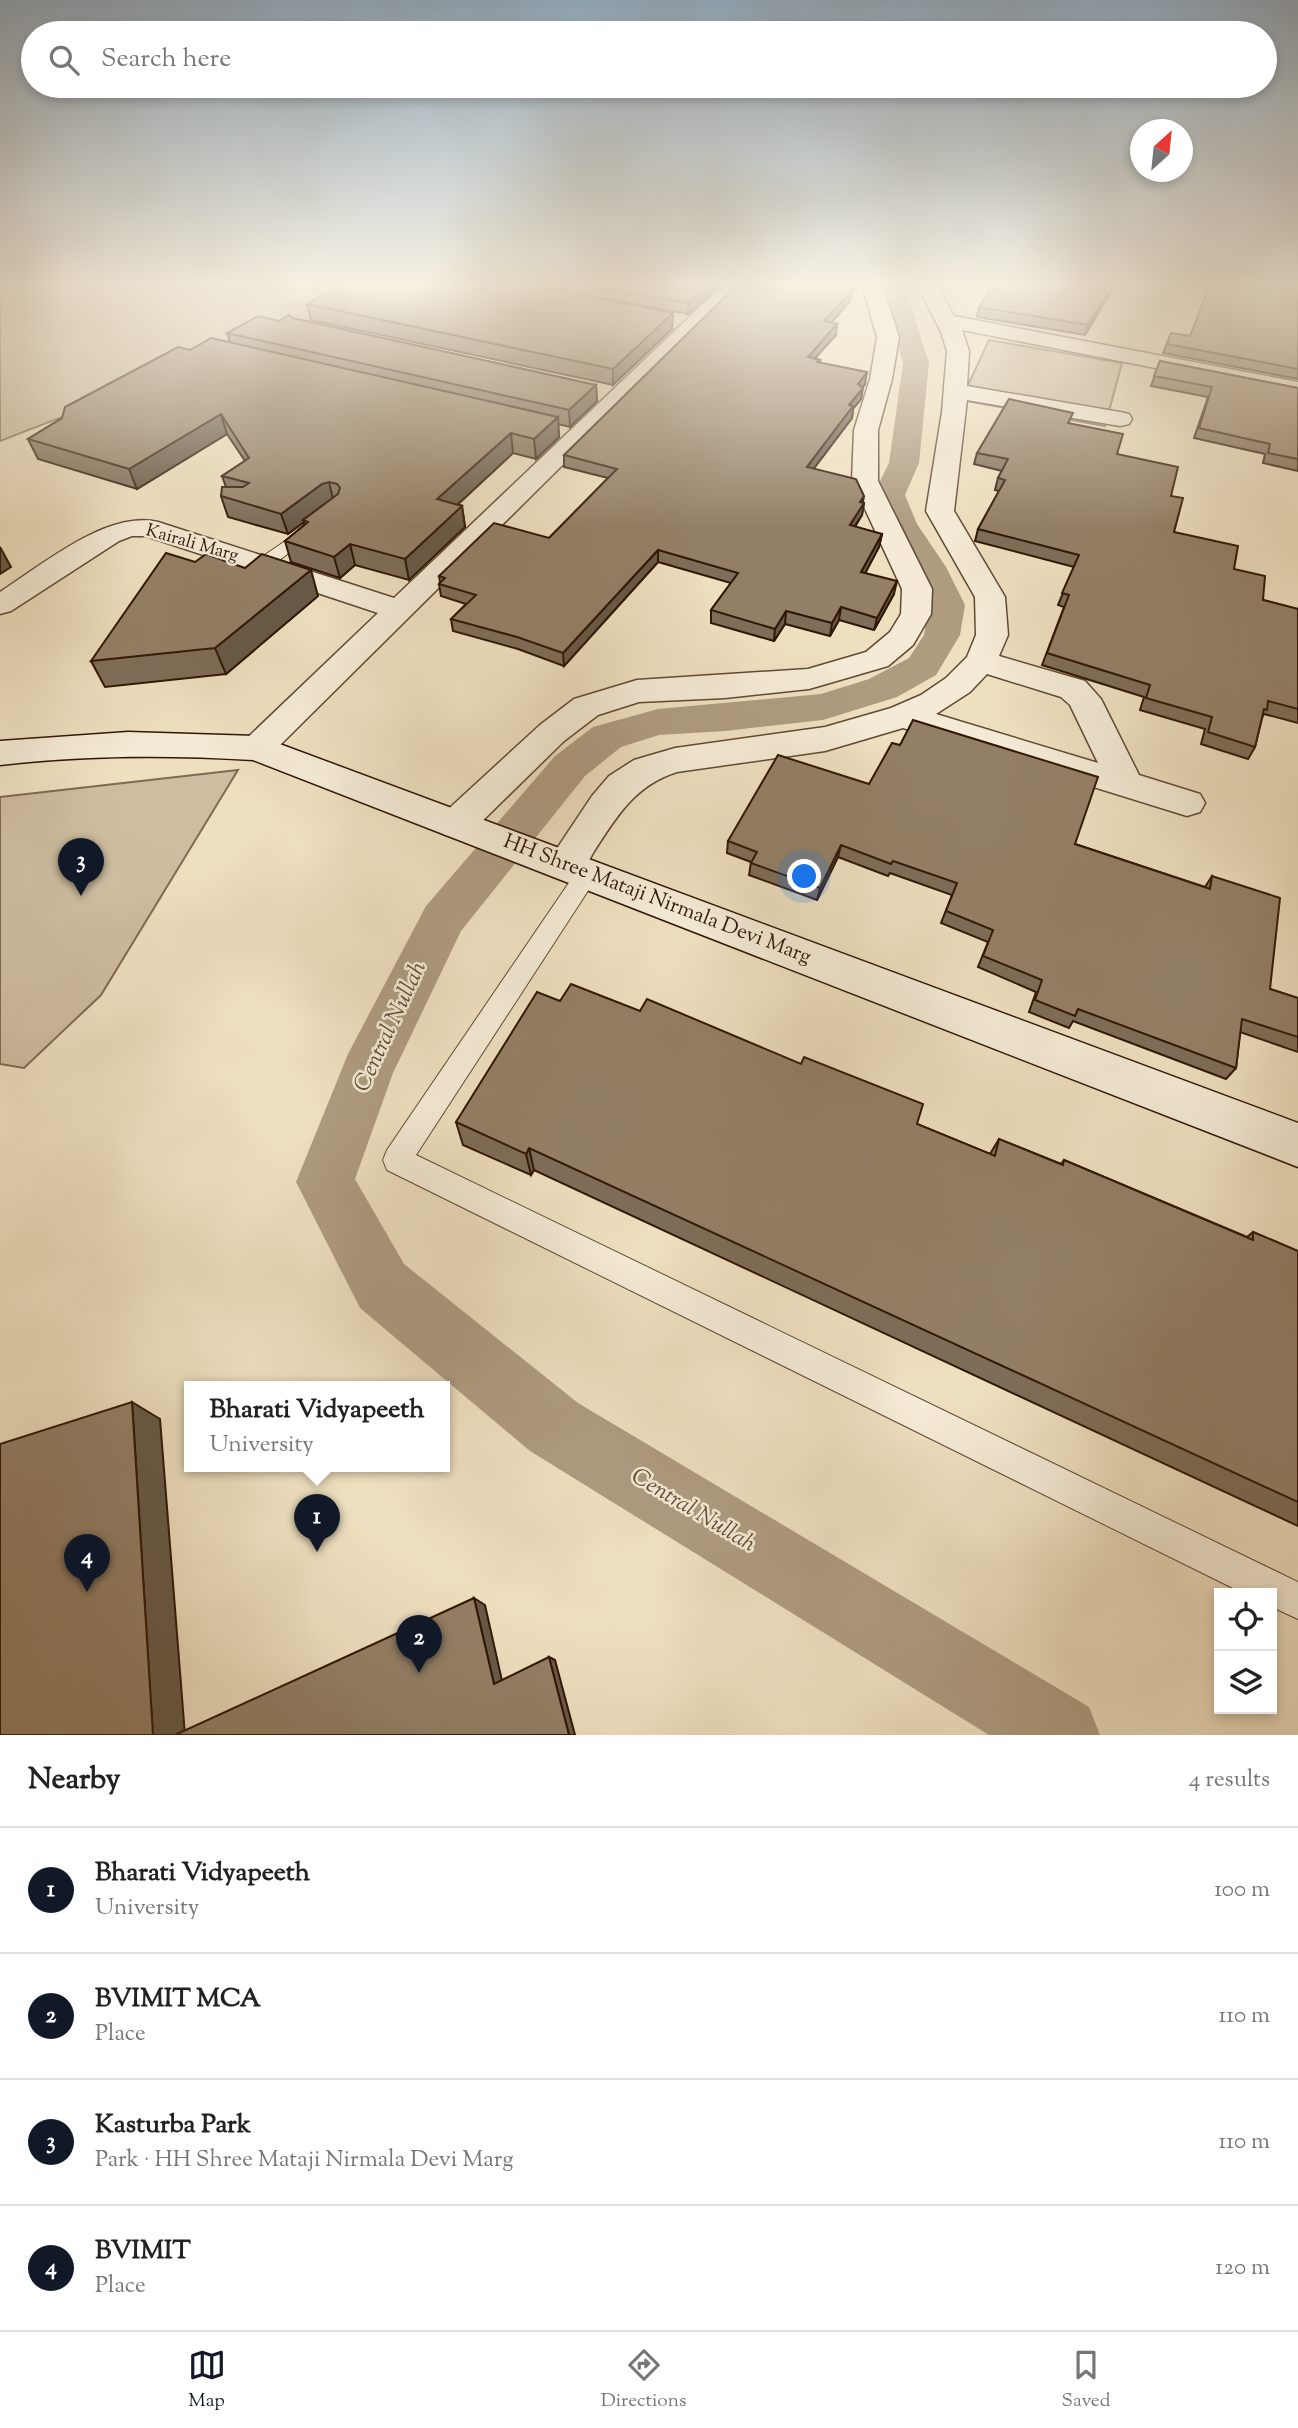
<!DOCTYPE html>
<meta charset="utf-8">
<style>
body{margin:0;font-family:"Sorts Mill Goudy",serif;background:#f2f2f2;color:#222}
.controls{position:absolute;right:21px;bottom:21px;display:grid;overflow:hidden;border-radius:0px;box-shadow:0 4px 10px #0003}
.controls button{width:63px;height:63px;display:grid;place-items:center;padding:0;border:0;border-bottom:2px solid #e0e0e0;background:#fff;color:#222;font:35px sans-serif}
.compass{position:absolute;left:1130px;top:119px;width:63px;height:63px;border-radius:50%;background:#fff;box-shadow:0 4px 10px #0003;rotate:27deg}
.you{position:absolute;left:805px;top:877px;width:24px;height:24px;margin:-18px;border:5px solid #fff;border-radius:50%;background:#1a73e8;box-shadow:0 0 0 10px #1a73e833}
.badge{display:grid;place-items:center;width:46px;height:46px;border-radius:50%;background:#111827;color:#fff;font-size:23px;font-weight:700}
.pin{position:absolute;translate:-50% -58px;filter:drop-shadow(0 2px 4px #0008)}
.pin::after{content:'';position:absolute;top:37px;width:24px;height:21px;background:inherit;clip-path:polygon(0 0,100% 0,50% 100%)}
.popup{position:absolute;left:184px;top:1381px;width:266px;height:91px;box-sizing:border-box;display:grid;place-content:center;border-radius:0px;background:#fff;filter:drop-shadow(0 2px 5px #0005);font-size:23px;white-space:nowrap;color:#767676}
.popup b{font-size:26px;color:#222}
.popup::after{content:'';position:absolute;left:50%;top:100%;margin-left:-14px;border:14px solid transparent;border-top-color:#fff}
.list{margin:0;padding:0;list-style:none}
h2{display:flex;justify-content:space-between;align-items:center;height:91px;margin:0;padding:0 28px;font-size:30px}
h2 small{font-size:23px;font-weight:400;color:#767676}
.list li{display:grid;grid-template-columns:46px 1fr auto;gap:21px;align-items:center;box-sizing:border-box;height:126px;padding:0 28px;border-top:2px solid #e0e0e0}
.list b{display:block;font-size:26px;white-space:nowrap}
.list p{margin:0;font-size:23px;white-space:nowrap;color:#767676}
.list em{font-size:23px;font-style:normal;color:#767676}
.icon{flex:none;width:38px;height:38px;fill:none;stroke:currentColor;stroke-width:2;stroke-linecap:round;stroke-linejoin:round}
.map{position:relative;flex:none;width:1298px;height:1735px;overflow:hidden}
.search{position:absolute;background:#fff;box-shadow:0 4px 10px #0003;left:21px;right:21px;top:21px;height:77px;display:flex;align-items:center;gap:18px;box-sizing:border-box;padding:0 24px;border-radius:38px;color:#767676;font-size:26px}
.sheet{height:595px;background:#fff}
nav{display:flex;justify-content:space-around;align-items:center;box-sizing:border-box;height:98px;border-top:2px solid #e0e0e0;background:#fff;font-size:19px;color:#767676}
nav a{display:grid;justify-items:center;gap:4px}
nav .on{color:#111827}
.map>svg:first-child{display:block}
.green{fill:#cebda0;stroke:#806a53;stroke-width:2}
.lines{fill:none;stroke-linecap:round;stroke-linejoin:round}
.canal{fill:#ae9b80;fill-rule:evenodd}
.lane-casing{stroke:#604934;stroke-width:2}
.street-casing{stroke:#604934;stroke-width:3}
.secondary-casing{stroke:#311706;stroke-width:3}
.lane{fill:#f4ead5;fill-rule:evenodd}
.street{fill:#f4ead5;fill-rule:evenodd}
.secondary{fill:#f4ead5;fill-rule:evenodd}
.wall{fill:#7e6d58;stroke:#311706;stroke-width:2}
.shaded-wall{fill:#675947;stroke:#311706;stroke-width:2}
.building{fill:#937f66;stroke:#311706;stroke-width:2}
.labels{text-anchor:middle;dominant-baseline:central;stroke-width:5;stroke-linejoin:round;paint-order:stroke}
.far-street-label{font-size:18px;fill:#311706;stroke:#f4ead5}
.street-label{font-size:21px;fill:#311706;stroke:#f4ead5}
.water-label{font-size:23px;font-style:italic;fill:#634c37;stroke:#f4ead5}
</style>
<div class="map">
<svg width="1298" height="1735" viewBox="0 0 1298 1735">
<rect width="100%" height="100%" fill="#eedfbf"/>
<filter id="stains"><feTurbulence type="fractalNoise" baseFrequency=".00286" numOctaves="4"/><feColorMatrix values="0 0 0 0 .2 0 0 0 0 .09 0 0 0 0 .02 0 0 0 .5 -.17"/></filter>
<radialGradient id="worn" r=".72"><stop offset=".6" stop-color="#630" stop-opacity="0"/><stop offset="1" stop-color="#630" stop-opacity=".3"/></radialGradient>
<g class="green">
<polygon points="0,285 435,285 225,354 0,441"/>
<polygon points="989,340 1122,363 1105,426 961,400"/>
<polygon points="238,770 101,995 24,1068 0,1064 0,797"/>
</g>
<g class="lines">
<polygon class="canal" points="880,285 904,285 929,363 919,463 905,495 917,524 946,567 965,605 960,635 936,675 897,697 823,720 725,731 659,735 621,747 585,776 461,931 393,1073 355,1179 404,1264 578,1403 1089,1707 1100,1735 989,1735 530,1451 360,1308 296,1182 348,1054 426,906 555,756 593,727 658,709 821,694 869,679 909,658 924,635 929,605 912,567 885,524 873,495 889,463 903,363"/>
<defs>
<g id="lane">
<polygon points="310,524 316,526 318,529 316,532 268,569 256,569 253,565 256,561"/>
<polygon points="587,865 595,868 598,874 595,880 416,1155 1298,1582 1298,1619 1272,1607 1272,1593 1243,1593 387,1170 383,1160 387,1150 579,868"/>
</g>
<g id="street">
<path d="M723,285h21l-475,471 -12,4 -12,-4 -5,-8 5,-8 133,-127 -232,-77h-14l-13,5 -108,70 -11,3v-22c42,-27 107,-82 158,-70l236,76z"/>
<polygon points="862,285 882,285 899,337 892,379 878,430 878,481 932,589 931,614 913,645 888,666 809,689 725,698 639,702 598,715 564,741 469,834 456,838 443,834 437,824 443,814 540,725 574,699 637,680 808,669 866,652 890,632 901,614 902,589 852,481 854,430 870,379 877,337"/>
<path d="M917,285h20l17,31 344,66v14l-336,-66 7,21 -2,35 153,26 9,2 3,5 -3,5 -9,2 -153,-26 -13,111 51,86 3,38 -9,21 86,25 16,18 38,76 61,19 5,9 -5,9 -13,4 -284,-88 -78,23 -148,21c-42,13 -61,45 -84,81 -4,7 -9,19 -15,23 -9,5 -18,2 -27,-1l-5,-10 46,-69 17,-20 25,-16 41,-12 150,-21 66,-19 30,-13 25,-17 21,-21 9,-22 -1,-38 -49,-86 16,-99 5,-61 -6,-19zM987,674l74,23 9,8 28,58 -162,-49 34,-22z"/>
</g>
<path id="secondary" d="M128,732l129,4 12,4 1029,383v44l-1045,-407c-85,-5 -168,-5 -253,5v-24z"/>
</defs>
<use href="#lane" class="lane-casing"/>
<use href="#street" class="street-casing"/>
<use href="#secondary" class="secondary-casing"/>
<use href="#lane" class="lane"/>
<use href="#street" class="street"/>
<use href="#secondary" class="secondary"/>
</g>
<g class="wall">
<polygon points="531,285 720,285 688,314"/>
<polygon points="1115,285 1085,335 977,317 979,307"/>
<polygon points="1298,285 1298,379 1163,353 1171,333 1190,336"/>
<polygon points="852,293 850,301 831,323 836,335 815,358 820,360 820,363 865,384 862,387 861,399 853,409 852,418 814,468 864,503 862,515 855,527 882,534 879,547 865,573 894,594 874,630 839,620 830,636 785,624 774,641 711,623 711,610 731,583 658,562 564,666 518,649 453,631 451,619 466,604 441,596 439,584 440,582 439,576 549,538 608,478 564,467 564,455"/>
<polygon points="307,304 672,329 613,385 311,320"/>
<polygon points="292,318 596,385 597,401 570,427 558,424 559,437 536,459 513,453 458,504 462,506 465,527 409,580 355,565 340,578 291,562 285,541 304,525 304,522 288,534 228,517 221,496 226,487 222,476 245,461 227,434 137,489 38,459 28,439 62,418 190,350 230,342 227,333"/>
<polygon points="1160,361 1298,388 1298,471 1263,463 1265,454 1194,438 1208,397 1151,386"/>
<polygon points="1070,423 1117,454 1171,496 1174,532 1234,569 1263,600 1298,609 1298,723 1264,714 1262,718 1255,747 1248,759 1201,744 1205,729 1140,710 1144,697 1042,665 1064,607 1058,605 1074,567 975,541 978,529 999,491 995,490 998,478 1002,471 974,464 977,453"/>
<polygon points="318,596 226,674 105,687 91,661"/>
<polygon points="869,784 1075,844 1205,887 1212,876 1270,989 1298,998 1298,1052 1240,1032 1236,1068 1226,1079 1073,1021 1069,1028 1029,1012 1036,992 978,967 988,942 941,923 952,895 890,873 888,876 838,857 817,900 749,875 751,862 727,853 728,841"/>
<polygon points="560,1001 917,1124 990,1154 999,1139 1061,1164 1064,1160 1247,1237 1253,1232 1298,1251 1298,1526 534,1170 531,1175 463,1145 456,1122"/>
</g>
<g class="shaded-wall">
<polygon points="709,285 720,285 688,314 688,303"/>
<polygon points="851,285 859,285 852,293 850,301 823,332 824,321"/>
<polygon points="1113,285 1115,285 1085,335 1088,325"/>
<polygon points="673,313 672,329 613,385 613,369"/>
<polygon points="837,324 836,335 806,368 808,357"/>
<polygon points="867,372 865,384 856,396 858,384"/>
<polygon points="596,385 597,401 570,427 569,410"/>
<polygon points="863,388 861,399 853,409 852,418 806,479 807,467 849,405"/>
<polygon points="221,414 227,434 137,489 129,469"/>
<polygon points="558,417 559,437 536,459 534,439"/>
<polygon points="511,433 513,453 441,520 437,499"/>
<polygon points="329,482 334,503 303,520 304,522 288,534 281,514 322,484"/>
<polygon points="864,496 862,507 864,503 862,515 847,538 850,525 860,502"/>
<polygon points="462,506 465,527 409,580 405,559"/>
<polygon points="882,534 879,547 859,585 861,572"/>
<polygon points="350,544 355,565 340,578 334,557"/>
<polygon points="0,547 11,567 0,574"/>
<polygon points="658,550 658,562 564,666 563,653"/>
<polygon points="311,570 318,596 226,674 215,648"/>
<polygon points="897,581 894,594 874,630 877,618"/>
<polygon points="841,607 839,620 830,636 832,623"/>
<polygon points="786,611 785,624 774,641 775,629"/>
<polygon points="841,845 838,857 817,900 820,888"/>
<polygon points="529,1148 534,1170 531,1175 526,1154"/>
<polygon points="132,1402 160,1419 185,1735 153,1735"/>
<polygon points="474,1598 485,1605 503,1685 494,1684"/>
<polygon points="549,1657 555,1660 575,1735 569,1735"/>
</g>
<g class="building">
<polygon points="341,285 529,285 673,313 613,369 307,304"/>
<polygon points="587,285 709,285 688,303"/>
<polygon points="737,285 851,285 847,290 852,291 824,321 837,324 808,357 820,360 817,362 867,372 858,384 863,388 849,405 853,406 807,467 856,479 864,496 860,502 864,503 850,525 882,534 861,572 897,581 877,618 841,607 832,623 786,611 775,629 711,610 738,573 658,550 563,653 517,637 451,619 476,595 439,584 445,578 439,576 494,523 549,538 617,469 564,455"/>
<polygon points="993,285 1113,285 1088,325 979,307"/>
<polygon points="1210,285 1298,285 1298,369 1167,344 1171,333 1190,336"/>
<polygon points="289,315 292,318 596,385 569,410 227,333 258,316 279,321"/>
<polygon points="211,338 558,417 534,439 511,433 437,499 462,506 405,559 350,544 334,557 285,541 308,522 303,520 338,494 340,488 337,484 329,482 322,484 281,514 221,496 222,487 243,487 249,483 222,476 249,458 221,414 129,469 28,439 62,418 65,407 178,347 190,350"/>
<polygon points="1160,361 1298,388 1298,459 1268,453 1270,444 1199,428 1212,387 1154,376"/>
<polygon points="1009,399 1073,413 1068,423 1123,434 1117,454 1178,467 1171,496 1183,498 1174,532 1238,546 1234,569 1265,576 1263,600 1298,609 1298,709 1268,701 1267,710 1264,709 1255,747 1208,732 1212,717 1146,698 1150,685 1047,653 1069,595 1062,593 1079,555 978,529 1005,480 998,478 1008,459 977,453"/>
<polygon points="166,553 195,562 206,554 245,568 262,554 311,570 215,648 91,661"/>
<polygon points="913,720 1098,777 1075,844 1210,889 1212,876 1280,898 1270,989 1298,998 1298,1037 1242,1019 1236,1068 1078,1009 1075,1016 1035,1000 1042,980 983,956 993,930 946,911 957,883 893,861 891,864 841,845 820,888 751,863 757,852 728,841 778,755 869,784 892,743 900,745"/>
<polygon points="571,984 640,1011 647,999 801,1064 804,1057 923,1104 917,1124 995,1156 999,1139 1063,1165 1064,1160 1253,1240 1253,1232 1298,1251 1298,1502 529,1148 526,1154 456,1122 537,992 560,1001"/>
<polygon points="132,1402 153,1735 0,1735 0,1444"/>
<polygon points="474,1598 494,1684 549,1657 569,1735 175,1735"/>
</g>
<linearGradient id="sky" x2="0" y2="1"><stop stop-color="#91aabe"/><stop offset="0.54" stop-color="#f7f1e2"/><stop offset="1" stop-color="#f7f1e2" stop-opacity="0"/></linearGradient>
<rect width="1298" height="527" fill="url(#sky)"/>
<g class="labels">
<g class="far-street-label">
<text transform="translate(192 544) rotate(16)">Kairali Marg</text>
</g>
<g class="street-label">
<text transform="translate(657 900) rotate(21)">HH Shree Mataji Nirmala Devi Marg</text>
</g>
<g class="water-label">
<text transform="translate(391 1027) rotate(-65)">Central Nullah</text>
<text transform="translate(693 1511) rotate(31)">Central Nullah</text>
</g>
</g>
<rect width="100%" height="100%" filter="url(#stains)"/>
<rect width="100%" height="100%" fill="url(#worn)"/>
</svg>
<div class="controls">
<button><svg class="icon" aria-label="locate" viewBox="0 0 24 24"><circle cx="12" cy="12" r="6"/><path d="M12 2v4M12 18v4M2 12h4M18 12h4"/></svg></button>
<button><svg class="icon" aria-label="layers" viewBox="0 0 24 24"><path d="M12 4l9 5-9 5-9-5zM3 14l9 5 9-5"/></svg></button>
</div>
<svg class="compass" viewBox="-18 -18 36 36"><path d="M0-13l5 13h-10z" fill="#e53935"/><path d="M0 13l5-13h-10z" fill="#767676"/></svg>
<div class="you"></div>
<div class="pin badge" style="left:317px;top:1552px">1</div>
<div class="popup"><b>Bharati Vidyapeeth</b>University</div>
<div class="pin badge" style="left:419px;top:1673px">2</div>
<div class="pin badge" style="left:81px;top:896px">3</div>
<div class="pin badge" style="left:87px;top:1592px">4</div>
<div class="search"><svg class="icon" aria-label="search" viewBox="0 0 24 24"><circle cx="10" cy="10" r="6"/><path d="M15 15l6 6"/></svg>Search here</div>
</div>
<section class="sheet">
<h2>Nearby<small>4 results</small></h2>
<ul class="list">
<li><span class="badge">1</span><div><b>Bharati Vidyapeeth</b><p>University</p></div><em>100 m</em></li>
<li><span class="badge">2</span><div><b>BVIMIT MCA</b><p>Place</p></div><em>110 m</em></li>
<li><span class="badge">3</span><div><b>Kasturba Park</b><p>Park · HH Shree Mataji Nirmala Devi Marg</p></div><em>110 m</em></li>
<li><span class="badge">4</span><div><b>BVIMIT</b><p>Place</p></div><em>120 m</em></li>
</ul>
</section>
<nav>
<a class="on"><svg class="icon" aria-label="map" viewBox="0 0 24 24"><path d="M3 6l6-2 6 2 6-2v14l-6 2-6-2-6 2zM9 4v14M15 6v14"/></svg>Map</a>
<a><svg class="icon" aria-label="directions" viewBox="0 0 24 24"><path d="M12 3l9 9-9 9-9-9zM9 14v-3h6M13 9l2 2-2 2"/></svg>Directions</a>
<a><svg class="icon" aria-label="saved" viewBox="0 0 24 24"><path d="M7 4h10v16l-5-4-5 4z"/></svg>Saved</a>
</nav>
